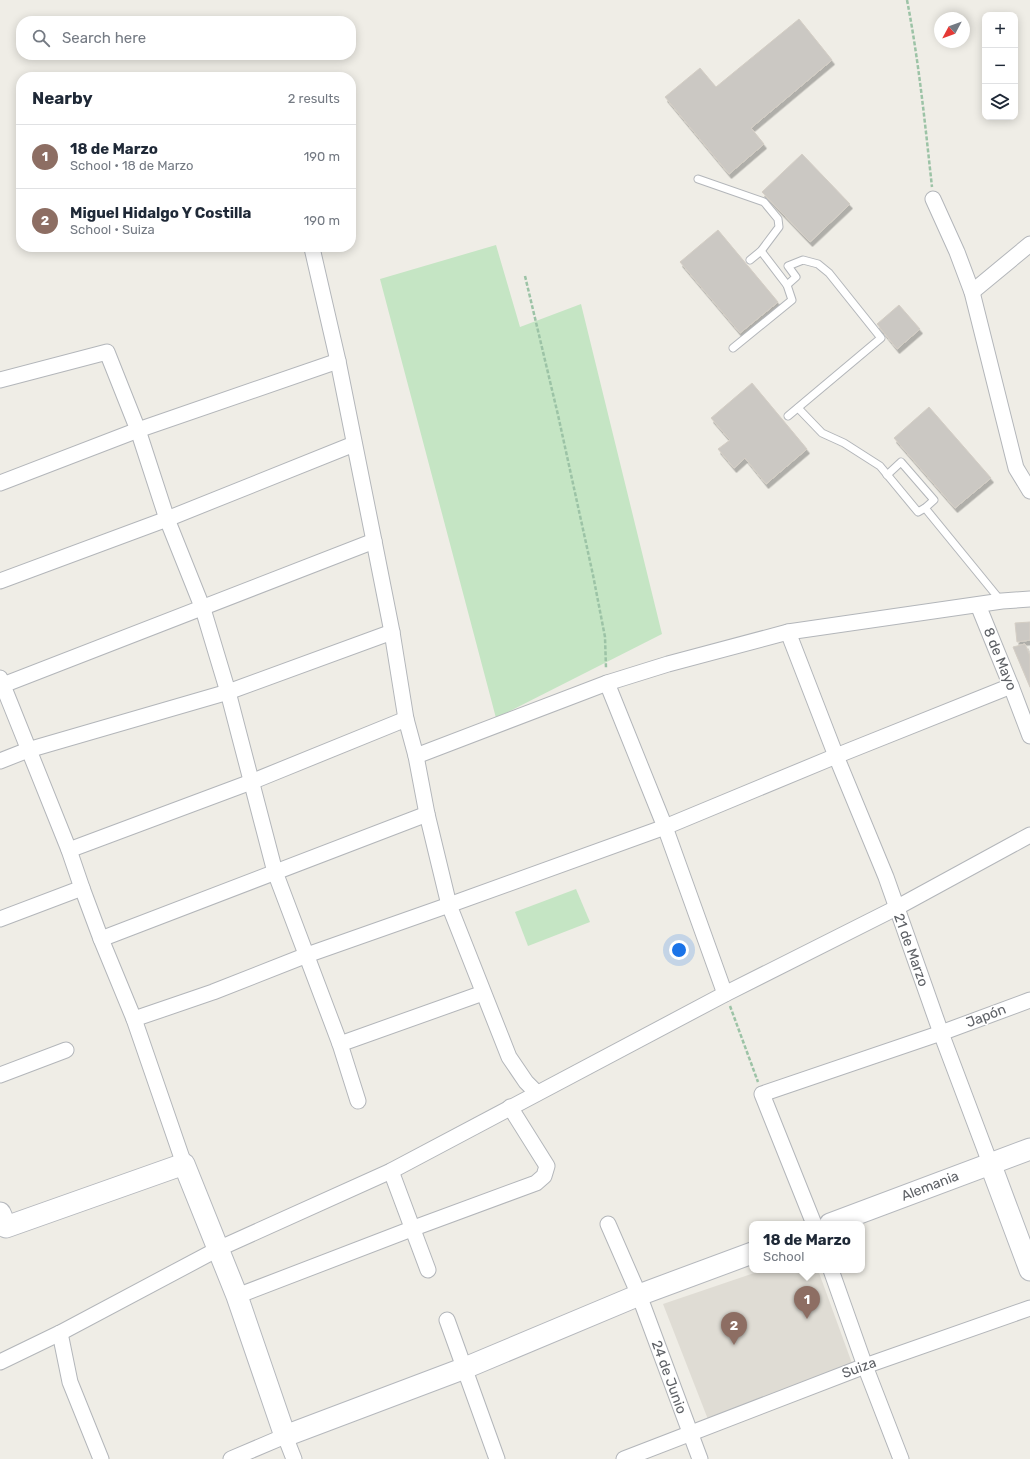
<!DOCTYPE html>
<meta charset="utf-8">
<style>
body{margin:0;font-family:Rubik,sans-serif;background:#f6f6f7;color:#1f2937}
.controls{position:absolute;right:12px;top:12px;display:grid;overflow:hidden;border-radius:8px;box-shadow:0 2px 10px #0003}
.controls button{width:36px;height:36px;display:grid;place-items:center;padding:0;border:0;border-bottom:1px solid #e0e1e3;background:#fff;color:#1f2937;font:20px sans-serif}
.compass{position:absolute;left:934px;top:12px;width:36px;height:36px;border-radius:50%;background:#fff;box-shadow:0 2px 10px #0003;rotate:229deg}
.you{position:absolute;left:679px;top:950px;width:14px;height:14px;margin:-10px;border:3px solid #fff;border-radius:50%;background:#1a73e8;box-shadow:0 0 0 6px #1a73e833}
.badge{display:grid;place-items:center;width:26px;height:26px;border-radius:50%;background:#e0423b;color:#fff;font-size:13px;font-weight:700}
.pin{position:absolute;translate:-50% -33px;filter:drop-shadow(0 1px 2px #0008)}
.pin::after{content:'';position:absolute;top:21px;width:14px;height:12px;background:inherit;clip-path:polygon(0 0,100% 0,50% 100%)}
.popup{position:absolute;left:749px;top:1221px;width:116px;height:52px;box-sizing:border-box;display:grid;place-content:center;border-radius:8px;background:#fff;filter:drop-shadow(0 1px 3px #0005);font-size:13px;white-space:nowrap;color:#747a83}
.popup b{font-size:15px;color:#1f2937}
.popup::after{content:'';position:absolute;left:50%;top:100%;margin-left:-8px;border:8px solid transparent;border-top-color:#fff}
.list{margin:0;padding:0;list-style:none}
h2{display:flex;justify-content:space-between;align-items:center;height:52px;margin:0;padding:0 16px;font-size:17px}
h2 small{font-size:13px;font-weight:400;color:#747a83}
.list li{display:grid;grid-template-columns:26px 1fr auto;gap:12px;align-items:center;box-sizing:border-box;height:64px;padding:0 16px;border-top:1px solid #e0e1e3}
.list b{display:block;font-size:15px;white-space:nowrap}
.list p{margin:0;font-size:13px;white-space:nowrap;color:#747a83}
.list em{font-size:13px;font-style:normal;color:#747a83}
.icon{flex:none;width:22px;height:22px;fill:none;stroke:currentColor;stroke-width:2;stroke-linecap:round;stroke-linejoin:round}
.map{position:relative;flex:none;width:1030px;height:1459px;overflow:hidden}
.search{position:absolute;background:#fff;box-shadow:0 2px 10px #0003;left:16px;top:16px;width:340px;height:44px;display:flex;align-items:center;gap:10px;box-sizing:border-box;padding:0 14px;border-radius:16px;color:#747a83;font-size:15px}
.panel{position:absolute;background:#fff;box-shadow:0 2px 10px #0003;left:16px;top:72px;width:340px;height:180px;border-radius:16px}
.map>svg:first-child{display:block}
.education{fill:#dfdcd4}
.green{fill:#c5e5c4}
.building{fill:#cbc8c3;stroke:#d4cec5;filter:url(#shadow)}
.lines{fill:none;stroke-linecap:round;stroke-linejoin:round}
.lane-casing{stroke:#b3b6ba;stroke-width:9}
.street-casing{stroke:#b3b6ba;stroke-width:17}
.secondary-casing{stroke:#b5b8bd;stroke-width:23}
.path{stroke:#9cc3a6;stroke-width:2.5;stroke-dasharray:4 2;stroke-linecap:butt}
.lane{stroke:#fff;stroke-width:7}
.street{stroke:#fff;stroke-width:15}
.secondary{stroke:#fff;stroke-width:21}
.labels{text-anchor:middle;dominant-baseline:central;stroke-width:3;stroke-linejoin:round;paint-order:stroke}
.street-label{font-size:14px;fill:#5e6166;stroke:#fff}
</style>
<div class="map">
<svg width="1030" height="1459" viewBox="0 0 1030 1459">
<defs>
<filter id="shadow"><feDropShadow dx="2.5" dy="4.5" stdDeviation="0" flood-color="#0004"/></filter>
</defs>
<rect width="100%" height="100%" fill="#efede6"/>
<polygon class="education" points="763,1270 818,1270 853,1366 709,1422 663,1304"/>
<g class="green">
<polygon points="496,245 520,327 581,304 662,634 496,718 380,279"/>
<polygon points="576,889 590,922 528,946 515,912"/>
</g>
<g class="building">
<polygon points="799,19 832,60 751,128 764,144 729,174 665,97 700,68 716,87"/>
<polygon points="802,154 850,204 810,242 762,192"/>
<polygon points="718,230 778,302 740,333 680,262"/>
<polygon points="899,305 920,329 897,349 877,324"/>
<polygon points="752,383 807,449 766,484 745,458 734,468 718,449 730,440 711,418"/>
<polygon points="929,407 991,478 955,508 894,438"/>
<polygon points="1030,622 1030,640 1017,642 1015,623"/>
<polygon points="1025,644 1030,656 1030,687 1013,647"/>
</g>
<g class="lines">
<defs>
<g id="lane">
<polyline points="698,179 764,202 778,219 779,227 761,251 750,260"/>
<polyline points="787,285 796,277 788,266 803,260 818,264 829,273 881,338 788,416"/>
<polyline points="733,348 792,300 787,285 761,251"/>
<polyline points="798,408 822,433 844,443 880,466 918,512 925,508 1001,601"/>
<polyline points="887,475 901,462 934,500 925,508"/>
</g>
<g id="street">
<polyline points="933,199 957,252 972,292 1016,468 1030,491"/>
<polyline points="312,248 338,361 374,541 392,632 406,719 416,756 427,814 449,905 509,1057 526,1082 537,1093"/>
<polyline points="972,292 1030,244"/>
<polyline points="0,380 107,352 138,430 167,519 203,609 228,692 275,872 340,1044 358,1101"/>
<polyline points="0,483 138,430 338,361"/>
<polyline points="0,581 167,519 354,444"/>
<polyline points="978,605 1011,686 1030,736"/>
<polyline points="788,632 836,756 886,877 941,1033 990,1163"/>
<polyline points="0,678 69,850 82,888 101,939 134,1019 184,1164"/>
<polyline points="607,683 665,827 725,994"/>
<polyline points="3,685 374,541"/>
<polyline points="416,756 607,683 668,664 788,632 1002,601 1030,599"/>
<polyline points="0,761 28,750 228,692 392,632"/>
<polyline points="69,850 251,782 406,719"/>
<polyline points="0,919 82,888"/>
<polyline points="101,939 427,814"/>
<polyline points="134,1019 213,992 307,955 449,905 665,827 836,756 1011,686"/>
<polyline points="340,1044 483,993"/>
<polyline points="0,1075 66,1050"/>
<polyline points="391,1171 428,1270"/>
<polyline points="608,1224 639,1295 700,1459"/>
<polyline points="814,1224 762,1094 941,1033 1030,1000"/>
<polyline points="831,1270 865,1366 901,1459"/>
<polyline points="237,1296 414,1228 536,1183 544,1176 547,1166 510,1107"/>
<polyline points="447,1320 497,1459"/>
<polyline points="60,1333 70,1382 101,1459"/>
<polyline points="0,1362 60,1333 218,1249 391,1171 725,994 896,908 1030,835"/>
<polyline points="231,1459 285,1436 294,1459"/>
<polyline points="624,1459 865,1366 1030,1308"/>
</g>
<g id="secondary">
<polyline points="990,1163 1030,1270"/>
<polyline points="0,1213 6,1227 184,1164 237,1296 285,1436 465,1368 639,1295 752,1253"/>
<polyline points="830,1224 1030,1149"/>
</g>
</defs>
<use href="#lane" class="lane-casing"/>
<use href="#street" class="street-casing"/>
<use href="#secondary" class="secondary-casing"/>
<g class="path">
<path d="M907,0c12,62 18,124 25,187"/>
<polyline points="525,276 558,415 593,575 605,637 606,668"/>
<polyline points="730,1006 758,1082"/>
</g>
<use href="#lane" class="lane"/>
<use href="#street" class="street"/>
<use href="#secondary" class="secondary"/>
</g>
<g class="labels">
<g class="street-label">
<text transform="translate(1000 659) rotate(68)">8 de Mayo</text>
<text transform="translate(911 950) rotate(70)">21 de Marzo</text>
<text transform="translate(986 1016) rotate(-21)">Japón</text>
<text transform="translate(930 1186) rotate(-21)">Alemania</text>
<text transform="translate(859 1368) rotate(-20)">Suiza</text>
<text transform="translate(669 1377) rotate(70)">24 de Junio</text>
</g>
</g>
</svg>
<div class="controls">
<button>+</button>
<button>−</button>
<button><svg class="icon" aria-label="layers" viewBox="0 0 24 24"><path d="M12 4l9 5-9 5-9-5zM3 14l9 5 9-5"/></svg></button>
</div>
<svg class="compass" viewBox="-18 -18 36 36"><path d="M0-13l5 13h-10z" fill="#e53935"/><path d="M0 13l5-13h-10z" fill="#747a83"/></svg>
<div class="you"></div>
<div class="pin badge" style="left:807px;top:1319px;background:#8d6e63">1</div>
<div class="popup"><b>18 de Marzo</b>School</div>
<div class="pin badge" style="left:734px;top:1345px;background:#8d6e63">2</div>
<div class="search"><svg class="icon" aria-label="search" viewBox="0 0 24 24"><circle cx="10" cy="10" r="6"/><path d="M15 15l6 6"/></svg>Search here</div>
<section class="panel">
<h2>Nearby<small>2 results</small></h2>
<ul class="list">
<li><span class="badge" style="background:#8d6e63">1</span><div><b>18 de Marzo</b><p>School · 18 de Marzo</p></div><em>190 m</em></li>
<li><span class="badge" style="background:#8d6e63">2</span><div><b>Miguel Hidalgo Y Costilla</b><p>School · Suiza</p></div><em>190 m</em></li>
</ul>
</section>
</div>
